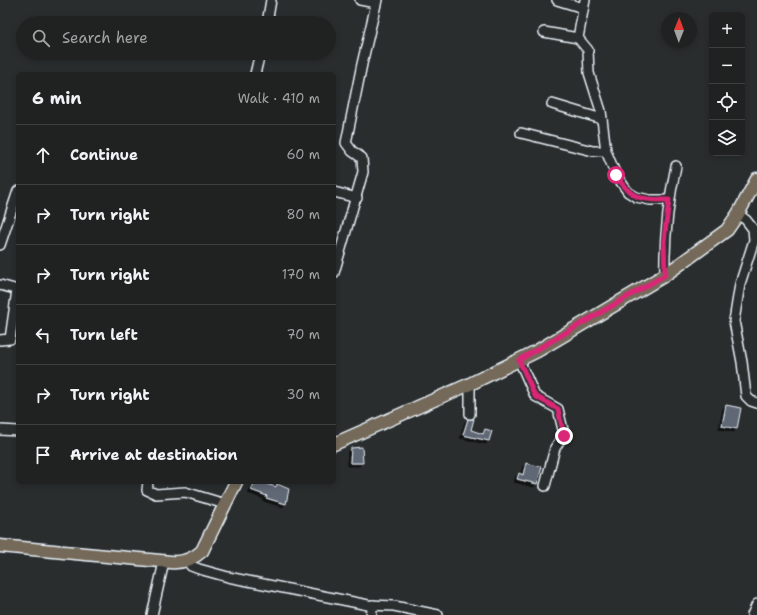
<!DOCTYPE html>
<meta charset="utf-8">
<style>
body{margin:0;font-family:"Shantell Sans",sans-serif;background:#282a2a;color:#f1f3f6}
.controls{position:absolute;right:12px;top:12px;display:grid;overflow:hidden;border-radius:6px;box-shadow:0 2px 6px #0003}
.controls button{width:36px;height:36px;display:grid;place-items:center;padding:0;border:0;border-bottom:1px solid #3d3f40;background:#202222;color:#f1f3f6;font:20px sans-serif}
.compass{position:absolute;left:661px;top:12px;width:36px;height:36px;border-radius:50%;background:#202222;box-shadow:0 2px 6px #0003;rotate:1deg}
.stop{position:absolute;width:12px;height:12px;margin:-9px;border:3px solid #db2777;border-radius:50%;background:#fff}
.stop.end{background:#db2777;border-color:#fff;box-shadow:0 1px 4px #0008}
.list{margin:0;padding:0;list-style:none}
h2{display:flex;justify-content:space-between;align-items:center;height:52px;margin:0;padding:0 16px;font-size:17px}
h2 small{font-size:13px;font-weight:400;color:#a2a4a5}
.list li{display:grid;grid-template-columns:26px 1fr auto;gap:12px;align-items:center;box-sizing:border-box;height:60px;padding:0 16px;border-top:1px solid #3d3f40}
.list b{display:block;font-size:15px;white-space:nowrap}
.list em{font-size:13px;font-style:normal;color:#a2a4a5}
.icon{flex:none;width:22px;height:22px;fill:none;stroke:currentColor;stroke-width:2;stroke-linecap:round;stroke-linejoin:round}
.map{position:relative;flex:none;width:757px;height:615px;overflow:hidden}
.search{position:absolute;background:#202222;box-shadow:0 2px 6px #0003;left:16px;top:16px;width:320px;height:44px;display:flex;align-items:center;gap:10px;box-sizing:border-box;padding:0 14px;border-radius:22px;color:#a2a4a5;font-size:15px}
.panel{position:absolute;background:#202222;box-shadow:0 2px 6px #0003;left:16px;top:72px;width:320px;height:412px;border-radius:6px}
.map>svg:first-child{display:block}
.building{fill:#606775;stroke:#e8f1f8;filter:url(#shadow)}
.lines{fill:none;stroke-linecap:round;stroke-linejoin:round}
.minor-casing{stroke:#e8f1f8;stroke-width:12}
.major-casing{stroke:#e8f1f8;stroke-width:15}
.minor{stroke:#2a2d2e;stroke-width:9}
.major{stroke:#746a5a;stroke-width:12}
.route{stroke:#db2777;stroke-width:5}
</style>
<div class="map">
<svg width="757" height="615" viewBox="0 0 757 615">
<defs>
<filter id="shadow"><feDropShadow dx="-3" dy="3" stdDeviation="0" flood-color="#0009"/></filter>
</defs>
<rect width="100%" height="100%" fill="#2a2d2e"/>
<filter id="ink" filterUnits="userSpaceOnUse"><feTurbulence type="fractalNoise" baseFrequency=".025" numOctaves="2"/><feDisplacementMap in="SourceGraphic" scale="8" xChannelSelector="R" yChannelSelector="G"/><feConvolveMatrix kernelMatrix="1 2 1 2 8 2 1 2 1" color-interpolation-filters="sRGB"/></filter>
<g filter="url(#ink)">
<g class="building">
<polygon points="726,405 741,408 737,429 722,426"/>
<polygon points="468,419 474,419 471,430 483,434 485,429 492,431 489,441 463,435"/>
<polygon points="362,447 363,463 350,463 351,448"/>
<polygon points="526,463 542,467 537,484 517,479 519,473 523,475"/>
<polygon points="255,482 267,482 266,484 276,487 277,484 289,489 286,504 266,498 267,496 251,490"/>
</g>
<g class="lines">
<defs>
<g id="minor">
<polyline points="360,0 376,3"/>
<polyline points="557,0 583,8"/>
<polyline points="585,0 578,38 588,50 589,73 601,111 606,151 616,175 628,192 636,197 650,200 669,200"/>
<polyline points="267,23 271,0"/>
<polyline points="544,32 578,38"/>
<polyline points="255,74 260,53"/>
<polyline points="552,104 602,119"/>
<polyline points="521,133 593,151 606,151"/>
<polyline points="334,192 357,198"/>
<polyline points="738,214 746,220 753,229 754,240 740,284 734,321 742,362 746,396 751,401 757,403"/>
<polyline points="0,245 18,191"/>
<polyline points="334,273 363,172 362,158 352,151 346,143 362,64 377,0"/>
<path d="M665,275c-1,-39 3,-72 11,-109"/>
<polyline points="0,285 18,290"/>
<polyline points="0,340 10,339 17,290"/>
<polyline points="519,360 535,396 558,409 564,434 555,448 545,486"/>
<polyline points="470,384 470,414"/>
<polyline points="0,430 18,431"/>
<polyline points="148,482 147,490 156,494 185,492 225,504"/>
<polyline points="187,560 191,566 199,569 228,577 368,605 394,606 438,615"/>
<polyline points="152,615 164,562"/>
<polyline points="371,615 373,605"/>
<polyline points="752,615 757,604"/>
</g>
<g id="major">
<polyline points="334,444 470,384 537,351 665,275 727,230 738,214 757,179"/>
<path d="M0,546l171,16c11,1 22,-3 31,-11l34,-69"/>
</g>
</defs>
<use href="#minor" class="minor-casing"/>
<use href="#major" class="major-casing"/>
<use href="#minor" class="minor"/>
<use href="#major" class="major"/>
</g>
</g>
<g class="lines" filter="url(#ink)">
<path class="route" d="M564,436l-6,-27 -23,-13 -16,-36 146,-85 -1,-34 5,-41c-27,0 -38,0 -53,-25"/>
</g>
</svg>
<div class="controls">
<button>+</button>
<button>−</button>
<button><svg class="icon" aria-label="locate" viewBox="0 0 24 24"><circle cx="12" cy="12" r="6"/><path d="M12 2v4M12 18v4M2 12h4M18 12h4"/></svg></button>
<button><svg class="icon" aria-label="layers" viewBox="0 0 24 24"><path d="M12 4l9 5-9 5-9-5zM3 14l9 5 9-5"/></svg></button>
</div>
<svg class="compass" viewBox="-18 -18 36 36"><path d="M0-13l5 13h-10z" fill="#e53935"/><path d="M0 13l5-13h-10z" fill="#a2a4a5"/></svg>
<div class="stop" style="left:616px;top:175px"></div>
<div class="stop end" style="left:564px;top:436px"></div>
<div class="search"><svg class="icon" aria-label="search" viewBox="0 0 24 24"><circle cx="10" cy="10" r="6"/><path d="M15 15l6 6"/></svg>Search here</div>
<section class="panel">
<h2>6 min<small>Walk · 410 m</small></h2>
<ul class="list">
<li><svg class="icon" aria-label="ahead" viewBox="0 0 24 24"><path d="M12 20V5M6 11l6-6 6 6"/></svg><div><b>Continue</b></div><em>60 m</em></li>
<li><svg class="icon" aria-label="right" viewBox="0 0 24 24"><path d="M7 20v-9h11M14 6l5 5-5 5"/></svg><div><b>Turn right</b></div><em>80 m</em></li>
<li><svg class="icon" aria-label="right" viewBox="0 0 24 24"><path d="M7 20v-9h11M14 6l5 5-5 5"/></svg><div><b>Turn right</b></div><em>170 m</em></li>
<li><svg class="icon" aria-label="left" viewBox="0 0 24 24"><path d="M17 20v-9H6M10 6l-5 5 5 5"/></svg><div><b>Turn left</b></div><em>70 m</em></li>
<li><svg class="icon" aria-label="right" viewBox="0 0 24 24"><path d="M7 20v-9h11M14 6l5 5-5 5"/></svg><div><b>Turn right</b></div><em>30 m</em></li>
<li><svg class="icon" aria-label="arrive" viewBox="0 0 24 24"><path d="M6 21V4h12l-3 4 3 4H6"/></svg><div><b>Arrive at destination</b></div></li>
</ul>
</section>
</div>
